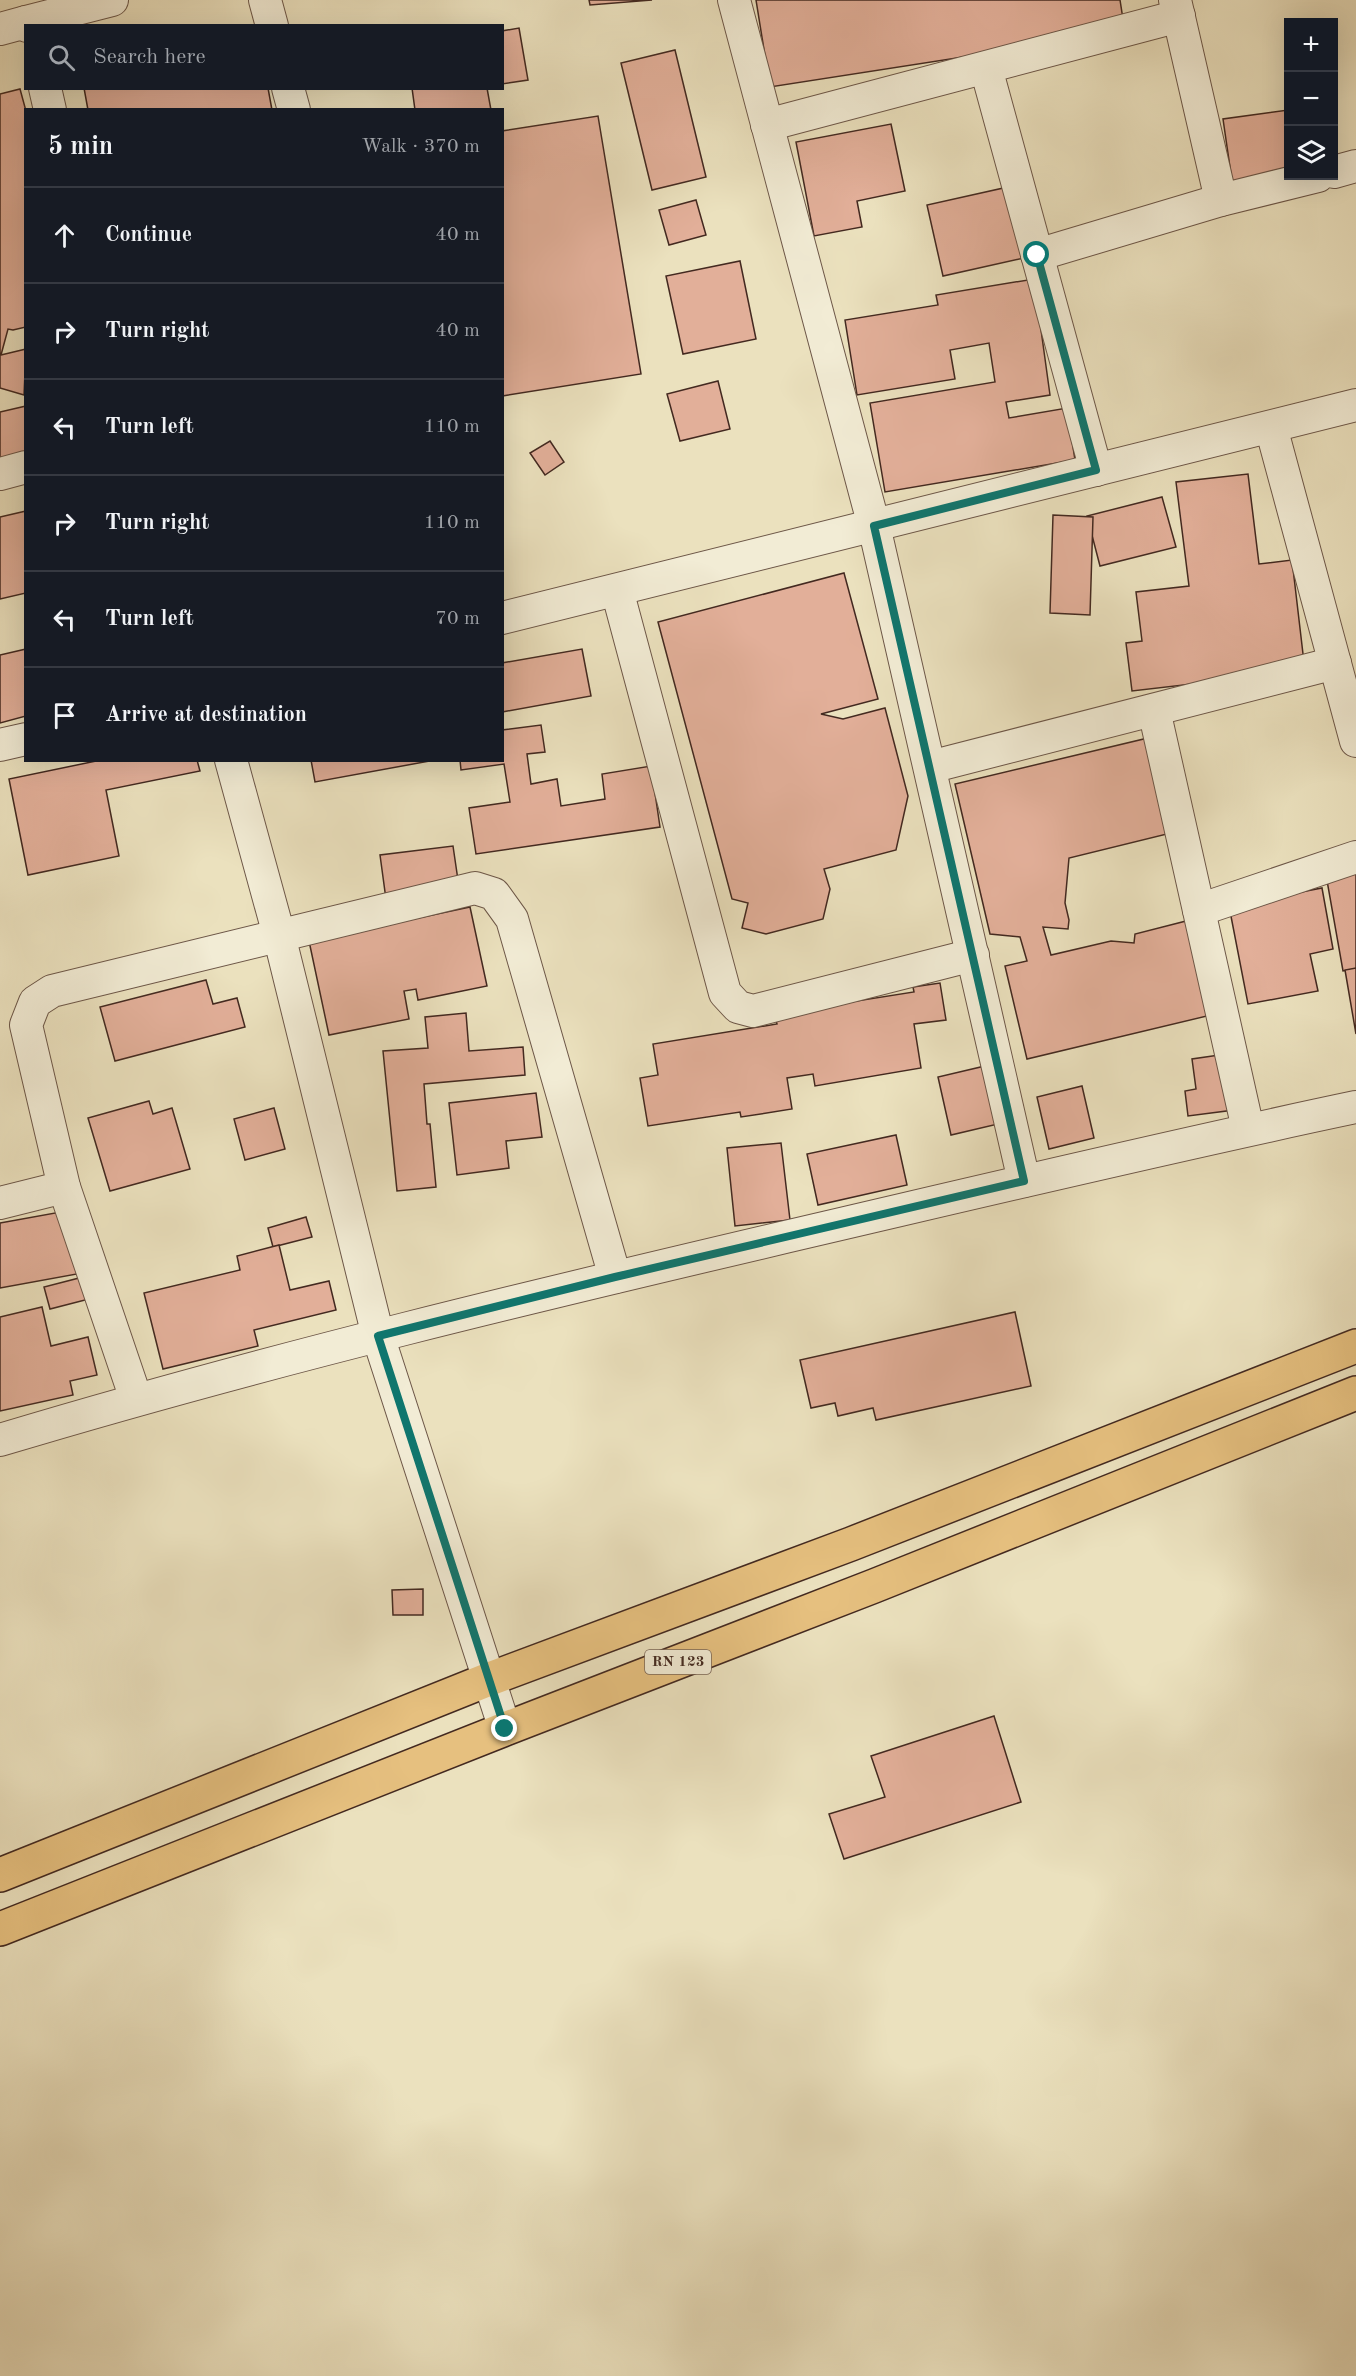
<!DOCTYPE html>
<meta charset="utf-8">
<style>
body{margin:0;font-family:"Old Standard TT",serif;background:#20242c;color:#f1f3f6}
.controls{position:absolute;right:18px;top:18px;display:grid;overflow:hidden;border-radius:0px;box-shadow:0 6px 24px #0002}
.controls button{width:54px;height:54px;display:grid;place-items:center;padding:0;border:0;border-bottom:2px solid #363941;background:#171b24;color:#f1f3f6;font:30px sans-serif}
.stop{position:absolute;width:18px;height:18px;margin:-14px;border:4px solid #0f766e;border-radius:50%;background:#fff}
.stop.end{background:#0f766e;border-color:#fff;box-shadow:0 2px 6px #0008}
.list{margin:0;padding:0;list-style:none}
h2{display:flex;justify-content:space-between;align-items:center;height:78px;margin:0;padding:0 24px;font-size:26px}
h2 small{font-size:20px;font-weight:400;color:#9ea1a6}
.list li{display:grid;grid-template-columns:39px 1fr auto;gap:18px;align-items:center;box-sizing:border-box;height:96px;padding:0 24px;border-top:2px solid #363941}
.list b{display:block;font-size:22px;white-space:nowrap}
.list em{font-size:20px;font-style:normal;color:#9ea1a6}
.icon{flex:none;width:33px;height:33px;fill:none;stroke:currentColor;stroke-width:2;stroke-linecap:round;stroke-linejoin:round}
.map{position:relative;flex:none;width:1356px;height:2376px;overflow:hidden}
.search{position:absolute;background:#171b24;box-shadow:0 6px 24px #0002;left:24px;top:24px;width:480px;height:66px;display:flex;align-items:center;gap:15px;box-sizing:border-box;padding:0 21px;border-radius:0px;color:#9ea1a6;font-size:22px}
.panel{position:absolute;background:#171b24;box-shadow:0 6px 24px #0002;left:24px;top:108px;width:480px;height:654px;border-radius:0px}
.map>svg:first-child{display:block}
.building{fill:#e2af99;stroke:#432920;stroke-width:1.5}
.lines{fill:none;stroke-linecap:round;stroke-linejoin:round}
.minor-casing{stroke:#6d5748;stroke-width:34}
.primary-casing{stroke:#432920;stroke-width:36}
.minor{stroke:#f2ecd5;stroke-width:32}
.primary{stroke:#e6c07f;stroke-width:33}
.route{stroke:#0f766e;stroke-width:8}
.labels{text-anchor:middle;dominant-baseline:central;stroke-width:4.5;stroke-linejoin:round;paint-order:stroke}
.shield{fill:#f2ecd5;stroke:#786456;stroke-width:1.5}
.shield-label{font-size:15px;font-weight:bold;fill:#432920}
</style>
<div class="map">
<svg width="1356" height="2376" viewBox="0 0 1356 2376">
<rect width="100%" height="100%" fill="#ebe1be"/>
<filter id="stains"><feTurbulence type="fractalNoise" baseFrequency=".00333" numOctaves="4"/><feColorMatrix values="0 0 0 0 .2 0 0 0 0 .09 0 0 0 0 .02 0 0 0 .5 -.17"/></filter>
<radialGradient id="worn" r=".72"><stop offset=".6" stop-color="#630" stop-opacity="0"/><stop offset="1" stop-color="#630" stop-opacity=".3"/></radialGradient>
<g class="building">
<polygon points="589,0 652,0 590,5"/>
<polygon points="756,0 1120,0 1125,32 770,87"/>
<polygon points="519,28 528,80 502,84 502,31"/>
<polygon points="675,50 706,177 652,190 621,63"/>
<polygon points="84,88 268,88 272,110 88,110"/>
<polygon points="412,88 487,88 491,110 415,110"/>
<polygon points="20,89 26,111 26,327 13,330 8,329 1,355 26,349 24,395 0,388 0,94"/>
<polygon points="1288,110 1288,173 1232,181 1223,119"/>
<polygon points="598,116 641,374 502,396 502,131"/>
<polygon points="891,124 905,191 857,201 862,227 814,236 796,142"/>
<polygon points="1008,187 1024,258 943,276 927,205"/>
<polygon points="696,200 706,235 669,245 659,210"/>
<polygon points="740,261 756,339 683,354 666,276"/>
<polygon points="1034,279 1050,395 1006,402 1009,418 1067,408 1075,460 885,492 870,403 995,382 989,343 950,350 955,379 857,395 845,320 938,305 936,295"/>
<polygon points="718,381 730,429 680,441 667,394"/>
<polygon points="26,406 26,479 0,485 0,412"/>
<polygon points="550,441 564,462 545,475 530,453"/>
<polygon points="1248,474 1259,564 1292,560 1305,671 1132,691 1126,643 1142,641 1136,592 1189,586 1176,482"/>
<polygon points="1162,497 1176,547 1100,566 1087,516"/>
<polygon points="26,511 26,593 0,599 0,517"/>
<polygon points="1053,515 1093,517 1090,615 1050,613"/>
<polygon points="844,573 878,699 821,714 843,719 885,708 908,796 896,850 824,869 830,889 823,919 766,934 742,928 748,903 732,899 658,622"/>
<polygon points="26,649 26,716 0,723 0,655"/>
<polygon points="582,649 591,696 502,712 502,663"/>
<polygon points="541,725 545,752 527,754 531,784 557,779 561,806 605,799 602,774 651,766 660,827 476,854 469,808 510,802 504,764 461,770 460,760 502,760 502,730"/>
<polygon points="1148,738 1167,834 1069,858 1065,903 1069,920 1068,929 1043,927 1051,955 1111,941 1134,943 1135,934 1190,920 1207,1016 1027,1059 1005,966 1027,961 1020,937 990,934 955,784"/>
<polygon points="101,760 197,760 200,771 106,790 119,856 28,875 9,779"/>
<polygon points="311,760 435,760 315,782"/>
<polygon points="453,846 459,887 388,914 380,855"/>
<polygon points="1356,871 1356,969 1343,971 1326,875"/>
<polygon points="1322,888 1333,949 1310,954 1318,991 1248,1004 1229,906"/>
<polygon points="470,907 487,986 418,1000 416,989 404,991 409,1019 329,1035 309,941"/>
<polygon points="1356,968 1356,1034 1345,970"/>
<polygon points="206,980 213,1004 237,998 245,1027 115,1061 100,1007"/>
<polygon points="940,983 946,1020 914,1024 921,1068 815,1086 813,1074 787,1078 792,1109 741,1117 740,1112 648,1126 640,1078 658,1075 653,1044 777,1024 774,1014 914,992 913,987"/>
<polygon points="466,1013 469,1051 523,1047 525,1075 424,1084 427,1124 430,1124 436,1187 397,1191 383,1051 428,1048 425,1017"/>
<polygon points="1226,1054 1234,1110 1188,1116 1185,1091 1196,1089 1192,1059"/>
<polygon points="985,1066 998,1124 951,1135 938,1077"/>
<polygon points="1082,1086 1094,1138 1049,1149 1037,1097"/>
<polygon points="536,1093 542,1137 506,1141 509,1168 457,1175 449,1103"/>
<polygon points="149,1101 153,1114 172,1108 190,1169 110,1191 88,1118"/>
<polygon points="274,1108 285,1149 245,1160 234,1119"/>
<polygon points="896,1135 907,1185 818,1205 807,1154"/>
<polygon points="781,1143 790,1220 735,1226 727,1148"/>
<polygon points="66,1211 77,1274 0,1288 0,1223"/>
<polygon points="306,1217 312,1237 273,1247 268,1228"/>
<polygon points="279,1245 290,1290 329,1281 336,1310 254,1330 258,1346 163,1369 144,1293 240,1270 237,1256"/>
<polygon points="83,1277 89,1299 50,1309 44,1287"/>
<polygon points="42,1307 51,1346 88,1337 97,1375 70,1381 73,1395 0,1411 0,1317"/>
<polygon points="1015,1312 1031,1386 876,1420 873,1408 838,1416 835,1403 811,1408 800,1360"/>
<polygon points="423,1589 423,1615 393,1615 392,1590"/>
<polygon points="994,1716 1021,1802 844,1859 829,1814 885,1797 871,1756"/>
</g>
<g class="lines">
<defs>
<g id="minor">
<polyline points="265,0 272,26"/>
<polyline points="734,0 874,526 1024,1181"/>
<polyline points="1175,0 1221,200"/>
<polyline points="26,22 112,0"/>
<polyline points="0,29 26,22 27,26"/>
<polyline points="986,68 1096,470"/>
<polyline points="45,88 50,110"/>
<polyline points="288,88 294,110"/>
<polyline points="767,125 1179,16"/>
<polyline points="1334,172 1356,166"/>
<polyline points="1037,255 1221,200 1318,176"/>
<polyline points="1271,427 1356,741"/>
<polyline points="0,474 26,467"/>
<polyline points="617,590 725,993 738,1007 753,1011 973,955"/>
<polyline points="502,618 1356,405"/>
<polyline points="1154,710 1248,1129"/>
<polyline points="0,745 26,739"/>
<polyline points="231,760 279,935 378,1336 505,1729"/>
<polyline points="930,767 1335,663"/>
<polyline points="1199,910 1356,857"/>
<polyline points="0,1203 64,1187"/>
<polyline points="136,1399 64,1187 26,1025 35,1002 52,991 475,888 494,894 512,919 615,1277"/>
<path d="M0,1440c269,-81 542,-146 815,-210 180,-42 360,-85 541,-123"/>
</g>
<g id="primary">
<polyline points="0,1875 487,1680 851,1544 1356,1346"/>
<polyline points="0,1929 505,1729 874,1586 1356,1393"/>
</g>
</defs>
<use href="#minor" class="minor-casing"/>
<use href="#primary" class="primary-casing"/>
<use href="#minor" class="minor"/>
<use href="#primary" class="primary"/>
</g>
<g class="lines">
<polyline class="route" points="505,1729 378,1336 615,1277 1024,1181 874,526 1096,470 1037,255"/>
</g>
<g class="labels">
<rect class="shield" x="645" y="1650" width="66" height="24" rx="4.5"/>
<g class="shield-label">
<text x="678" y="1662">RN 123</text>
</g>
</g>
<rect width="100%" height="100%" filter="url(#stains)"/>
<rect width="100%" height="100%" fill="url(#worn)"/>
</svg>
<div class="controls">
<button>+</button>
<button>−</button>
<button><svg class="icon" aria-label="layers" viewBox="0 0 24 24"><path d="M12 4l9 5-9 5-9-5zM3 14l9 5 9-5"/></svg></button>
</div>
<div class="stop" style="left:1037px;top:255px"></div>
<div class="stop end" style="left:505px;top:1729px"></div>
<div class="search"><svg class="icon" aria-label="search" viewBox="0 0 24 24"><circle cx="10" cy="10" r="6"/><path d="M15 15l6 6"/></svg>Search here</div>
<section class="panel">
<h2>5 min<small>Walk · 370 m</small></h2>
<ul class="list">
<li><svg class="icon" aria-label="ahead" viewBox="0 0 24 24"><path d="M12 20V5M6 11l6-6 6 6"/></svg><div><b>Continue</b></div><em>40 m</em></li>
<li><svg class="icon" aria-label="right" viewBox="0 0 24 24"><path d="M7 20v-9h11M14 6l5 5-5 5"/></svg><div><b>Turn right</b></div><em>40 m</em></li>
<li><svg class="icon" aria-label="left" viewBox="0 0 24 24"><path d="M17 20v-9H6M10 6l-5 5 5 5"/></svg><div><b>Turn left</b></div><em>110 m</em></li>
<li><svg class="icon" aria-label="right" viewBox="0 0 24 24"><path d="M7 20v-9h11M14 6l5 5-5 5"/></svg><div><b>Turn right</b></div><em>110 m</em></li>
<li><svg class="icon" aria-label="left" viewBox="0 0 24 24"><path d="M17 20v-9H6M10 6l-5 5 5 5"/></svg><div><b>Turn left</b></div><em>70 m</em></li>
<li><svg class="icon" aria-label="arrive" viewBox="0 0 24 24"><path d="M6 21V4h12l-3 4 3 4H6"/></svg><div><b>Arrive at destination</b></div></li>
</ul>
</section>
</div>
